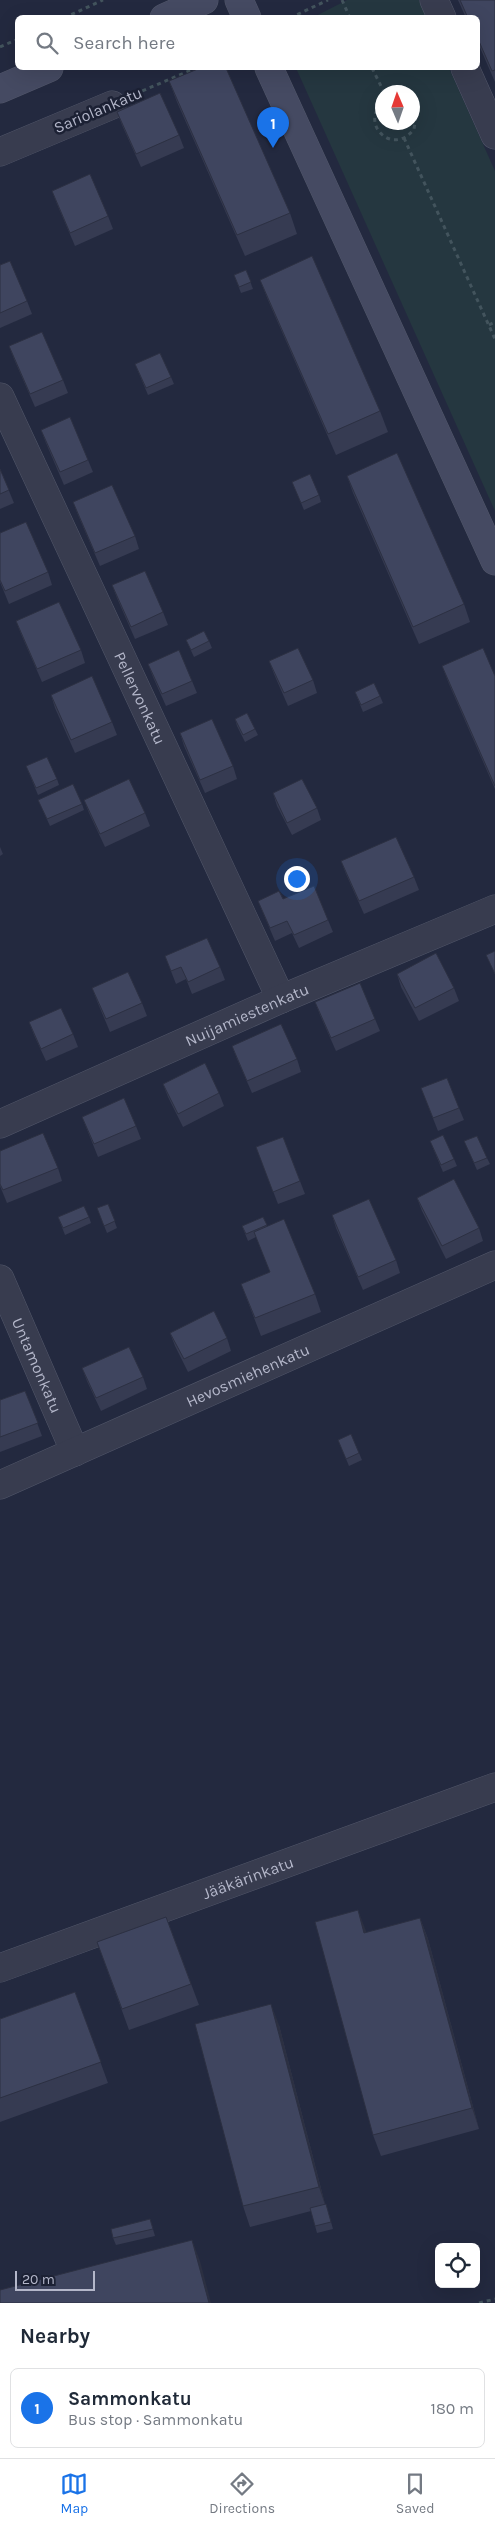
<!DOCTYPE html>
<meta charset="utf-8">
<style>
body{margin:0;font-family:Karla,sans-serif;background:#f2f2f3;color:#1f2937}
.controls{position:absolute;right:15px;bottom:15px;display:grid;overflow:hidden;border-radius:8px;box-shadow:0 5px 20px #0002}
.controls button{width:45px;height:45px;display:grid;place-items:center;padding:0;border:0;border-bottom:1px solid #e0e1e3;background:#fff;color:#1f2937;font:25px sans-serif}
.compass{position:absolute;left:375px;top:85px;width:45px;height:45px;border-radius:50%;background:#fff;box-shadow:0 5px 20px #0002;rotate:358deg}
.scale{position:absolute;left:15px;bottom:12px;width:80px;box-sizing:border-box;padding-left:5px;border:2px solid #b4b7ca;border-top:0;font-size:14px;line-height:18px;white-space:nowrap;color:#b4b7ca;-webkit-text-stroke:4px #1c2134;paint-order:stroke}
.you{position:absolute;left:296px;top:878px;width:18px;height:18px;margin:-12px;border:4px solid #fff;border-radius:50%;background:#1a73e8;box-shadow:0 0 0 8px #1a73e833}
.badge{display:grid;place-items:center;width:32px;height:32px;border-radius:50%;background:#1a73e8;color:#fff;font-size:16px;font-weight:700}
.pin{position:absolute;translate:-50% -41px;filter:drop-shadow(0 1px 2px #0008)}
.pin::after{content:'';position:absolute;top:26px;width:18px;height:15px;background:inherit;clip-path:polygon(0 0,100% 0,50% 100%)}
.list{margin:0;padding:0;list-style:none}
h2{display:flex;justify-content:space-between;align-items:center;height:65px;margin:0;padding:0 20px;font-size:21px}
h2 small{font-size:16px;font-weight:400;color:#747a83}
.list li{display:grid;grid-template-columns:32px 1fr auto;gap:15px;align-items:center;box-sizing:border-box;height:80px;margin:0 10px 10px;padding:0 10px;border:1px solid #e0e1e3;border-radius:8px}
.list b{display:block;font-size:19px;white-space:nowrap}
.list p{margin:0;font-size:16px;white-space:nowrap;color:#747a83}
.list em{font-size:16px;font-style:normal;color:#747a83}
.icon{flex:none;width:28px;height:28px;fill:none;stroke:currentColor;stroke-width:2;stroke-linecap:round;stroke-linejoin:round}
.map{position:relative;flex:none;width:495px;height:2303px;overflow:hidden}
.search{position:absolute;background:#fff;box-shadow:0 5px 20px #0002;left:15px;right:15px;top:15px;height:55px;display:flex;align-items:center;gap:12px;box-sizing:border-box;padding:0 18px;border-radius:8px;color:#747a83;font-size:19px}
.sheet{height:155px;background:#fff}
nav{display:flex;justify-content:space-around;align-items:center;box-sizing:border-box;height:70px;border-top:1px solid #e0e1e3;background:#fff;font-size:14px;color:#747a83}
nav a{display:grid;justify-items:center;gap:2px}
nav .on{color:#1a73e8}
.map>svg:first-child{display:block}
.green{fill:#253740;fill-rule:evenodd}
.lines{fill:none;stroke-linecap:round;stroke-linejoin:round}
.street-casing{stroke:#52576a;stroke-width:29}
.secondary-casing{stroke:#52576a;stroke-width:29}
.path{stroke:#43545d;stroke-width:3;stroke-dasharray:4 4;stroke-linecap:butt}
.street{stroke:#383c4f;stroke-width:28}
.secondary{stroke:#454a62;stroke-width:28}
.wall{fill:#363b52}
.shaded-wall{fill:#2c3042}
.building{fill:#3f455f;stroke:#2c3042}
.labels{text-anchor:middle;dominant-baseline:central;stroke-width:5;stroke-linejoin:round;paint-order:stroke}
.street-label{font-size:16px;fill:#b4b7ca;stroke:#1c2134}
</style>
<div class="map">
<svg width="495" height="2303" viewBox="0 0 495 2303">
<rect width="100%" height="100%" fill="#23293f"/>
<g class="green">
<polygon points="347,0 419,0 427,17 312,18"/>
<path d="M296,68h153l46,103v340zM382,92h30v30h-30z"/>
</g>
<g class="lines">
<defs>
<g id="street">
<polyline points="434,0 442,18"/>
<polyline points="465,68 495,135"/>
<polyline points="0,152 112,105"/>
<path id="s1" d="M0,397l281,602"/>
<path id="s2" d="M0,1124l281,-125 214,-90"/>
<path id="s3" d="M0,1279l75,173"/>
<path id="s4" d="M0,1485l495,-220"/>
<path id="s5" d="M0,1968l495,-181"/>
</g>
<g id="secondary">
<polyline points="239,0 247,18"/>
<polyline points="164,18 204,0"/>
<polyline points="269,68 495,561"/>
<polyline points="0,89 49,68"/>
</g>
</defs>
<use href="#street" class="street-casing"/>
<use href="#secondary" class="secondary-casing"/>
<g class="path">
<polyline points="342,0 350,18"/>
<polyline points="64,18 103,0"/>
<polyline points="290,18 328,0"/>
<polyline points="0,47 18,39"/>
<polyline points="372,68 384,92"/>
<polyline points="135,94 196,68"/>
<path d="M382,104c-22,20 11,53 32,25l2,-13 -4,-8"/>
<polyline points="404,138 495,339"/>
<polyline points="489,325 495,322"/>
<polyline points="479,2303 495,2299"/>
</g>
<use href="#street" class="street"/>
<use href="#secondary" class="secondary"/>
</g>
<g class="wall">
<polygon points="458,0 495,0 495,82 478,43 478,18 466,18"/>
<polygon points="169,81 290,213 297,234 245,256 177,102"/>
<polygon points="117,112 179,135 184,148 141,167 122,125"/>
<polygon points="52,191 108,216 113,229 75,246 57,204"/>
<polygon points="0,265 27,301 32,314 0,328"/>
<polygon points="246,270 253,289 241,293 234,275"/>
<polygon points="260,280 380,411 388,432 336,455 268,300"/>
<polygon points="9,346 63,380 68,393 35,407 14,359"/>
<polygon points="135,364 171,377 174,384 148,395"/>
<polygon points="41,430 88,460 93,472 64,485 46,443"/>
<polygon points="0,469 14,503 0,509"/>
<polygon points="347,476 464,604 470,622 419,644 353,493"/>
<polygon points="292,482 319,495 321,502 304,510"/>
<polygon points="73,502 135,536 139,549 100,566 78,515"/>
<polygon points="0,533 48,572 52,585 9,604 0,582"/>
<polygon points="112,585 163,612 168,625 135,639 117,598"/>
<polygon points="16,621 81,650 85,663 42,682 21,634"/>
<polygon points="186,640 209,641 212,648 194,657"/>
<polygon points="269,661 313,680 317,693 288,706 274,674"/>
<polygon points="148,664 192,681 197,693 166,706 153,677"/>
<polygon points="442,666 495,676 495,789 449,684"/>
<polygon points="355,692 380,696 383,703 363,712"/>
<polygon points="51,695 112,722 117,735 75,753 55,708"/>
<polygon points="235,719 255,729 258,735 245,742 237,726"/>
<polygon points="180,733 233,766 237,779 205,793 184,746"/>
<polygon points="26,766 57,779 59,785 38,795"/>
<polygon points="273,793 317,808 321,820 292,835 277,806"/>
<polygon points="38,800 82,804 84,810 50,826"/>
<polygon points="84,800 145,813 150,826 105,847 89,813"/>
<polygon points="0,847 3,854 0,856"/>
<polygon points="341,861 414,877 419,890 364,914 346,874"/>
<polygon points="283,899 328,920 333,932 299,948 292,933 275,941 258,901"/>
<polygon points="165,956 220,967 225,980 192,994 186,979 176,984"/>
<polygon points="397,974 454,988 459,1001 419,1021 401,987"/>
<polygon points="92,988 142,1003 147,1016 110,1032 97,1001"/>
<polygon points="315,1002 375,1019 380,1031 336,1051 320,1015"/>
<polygon points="29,1022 73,1034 78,1047 46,1061 34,1035"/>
<polygon points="232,1046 297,1059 301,1072 252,1093 237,1059"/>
<polygon points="163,1084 219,1093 224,1106 183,1127 168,1097"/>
<polygon points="421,1088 459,1108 464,1120 438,1131"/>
<polygon points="82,1117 136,1126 141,1139 98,1157"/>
<polygon points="283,1137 305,1194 278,1204 256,1147"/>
<polygon points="430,1141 454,1159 457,1166 443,1172"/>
<polygon points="464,1141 487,1158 490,1164 477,1170"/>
<polygon points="0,1151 58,1168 62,1181 7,1203 0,1186"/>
<polygon points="417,1198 479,1228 483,1241 446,1259 422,1211"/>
<polygon points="108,1204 117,1228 107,1233 97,1208"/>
<polygon points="332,1215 396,1260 400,1273 363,1290 336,1228"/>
<polygon points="58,1217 89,1217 91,1223 65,1235"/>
<polygon points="263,1217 267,1226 315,1294 321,1312 261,1336 241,1284 270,1272 256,1237 248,1241 242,1226"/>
<polygon points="170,1333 227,1338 231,1351 188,1372 175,1346"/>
<polygon points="82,1368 143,1377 147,1389 101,1411 87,1381"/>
<polygon points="25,1391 42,1436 0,1452 0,1400"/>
<polygon points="338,1440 359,1453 362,1460 349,1466"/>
<polygon points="166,1917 199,2005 129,2030 97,1942"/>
<polygon points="420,1918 428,1939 479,2129 381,2156 373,2135 366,1933"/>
<polygon points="75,1992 108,2083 0,2122 0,2019"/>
<polygon points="279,2025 325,2204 328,2211 333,2229 317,2233 311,2211 250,2227 243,2206"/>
<polygon points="150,2219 155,2236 116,2245 113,2238"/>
</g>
<g class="shaded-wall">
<polygon points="358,1910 366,1931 372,1954 364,1933"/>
<polygon points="420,1918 428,1939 479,2129 472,2108"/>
<polygon points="271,2004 279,2025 326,2208 319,2187"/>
<polygon points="192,2240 200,2261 211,2303 209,2303"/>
</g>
<g class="building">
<polygon points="460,0 495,0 495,70 492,71 478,39 478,18 468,18"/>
<polygon points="200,68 226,68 290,213 237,235 169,81"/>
<polygon points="160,93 179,135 136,154 117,112"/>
<polygon points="90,174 108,216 70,233 52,191"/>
<polygon points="312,256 380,411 328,434 260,280"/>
<polygon points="10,261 27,301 0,313 0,265"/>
<polygon points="246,270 251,282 239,287 234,275"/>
<polygon points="42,332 63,380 30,394 9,346"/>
<polygon points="160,353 171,377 146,388 135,364"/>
<polygon points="70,417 88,460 60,472 41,430"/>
<polygon points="397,453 464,604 413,627 347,476"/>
<polygon points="0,469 9,490 0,494"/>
<polygon points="310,474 319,495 301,503 292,482"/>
<polygon points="112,485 135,536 95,553 73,502"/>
<polygon points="26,522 48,572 5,591 0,580 0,533"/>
<polygon points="145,571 163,612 131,627 112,585"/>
<polygon points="59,602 81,650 37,669 16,621"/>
<polygon points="204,631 209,641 191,650 186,640"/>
<polygon points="298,648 313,680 284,693 269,661"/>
<polygon points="483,648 495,676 495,786 442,666"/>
<polygon points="179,650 192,681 162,694 148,664"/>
<polygon points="92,676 112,722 71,740 51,695"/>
<polygon points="374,683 380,696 361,705 355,692"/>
<polygon points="247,713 255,729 243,735 235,719"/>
<polygon points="212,719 233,766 200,780 180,733"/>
<polygon points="47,757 57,779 36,788 26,766"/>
<polygon points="129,779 145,813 100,834 84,800"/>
<polygon points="302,779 317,808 287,823 273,793"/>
<polygon points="73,784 82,804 47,819 38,800"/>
<polygon points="396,837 414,877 359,901 341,861"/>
<polygon points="314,886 328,920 294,935 287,921 270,928 258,901 279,891 283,899"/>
<polygon points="207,938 220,967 188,982 181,967 171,971 165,956"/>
<polygon points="495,951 495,974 486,955"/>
<polygon points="436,953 454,988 415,1008 397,974"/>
<polygon points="128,972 142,1003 106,1019 92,988"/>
<polygon points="360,983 375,1019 331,1038 315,1002"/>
<polygon points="61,1008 73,1034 41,1049 29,1022"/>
<polygon points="281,1024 297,1059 247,1081 232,1046"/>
<polygon points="205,1063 219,1093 178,1114 163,1084"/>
<polygon points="447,1078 459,1108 433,1118 421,1088"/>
<polygon points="124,1098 136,1126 94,1144 82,1117"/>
<polygon points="43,1133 58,1168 3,1190 0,1184 0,1151"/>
<polygon points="443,1135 454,1159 441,1165 430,1141"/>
<polygon points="477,1136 487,1158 474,1163 464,1141"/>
<polygon points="283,1137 300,1181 273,1192 256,1147"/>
<polygon points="454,1179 479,1228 442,1246 417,1198"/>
<polygon points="369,1199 396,1260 358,1277 332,1215"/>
<polygon points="108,1204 115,1221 104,1226 97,1208"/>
<polygon points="84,1206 89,1217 63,1228 58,1217"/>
<polygon points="263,1217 267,1225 246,1234 242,1226"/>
<polygon points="284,1219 315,1294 255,1318 241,1284 270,1272 254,1232"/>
<polygon points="214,1311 227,1338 184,1359 170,1333"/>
<polygon points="129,1347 143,1377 96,1398 82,1368"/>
<polygon points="25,1391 38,1423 0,1437 0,1400"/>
<polygon points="351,1434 359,1453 346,1459 338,1440"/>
<polygon points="358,1910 364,1933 420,1918 472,2108 373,2135 315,1922"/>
<polygon points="166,1917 191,1984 122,2009 97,1942"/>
<polygon points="75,1992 101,2062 0,2098 0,2019"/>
<polygon points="271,2004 319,2187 243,2206 195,2024"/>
<polygon points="326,2204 331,2222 315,2226 310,2208"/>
<polygon points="150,2219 153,2229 113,2238 111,2229"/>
<polygon points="192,2240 209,2303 0,2303 0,2290"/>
</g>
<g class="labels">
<g class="street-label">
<text transform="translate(98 110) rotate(-23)">Sariolankatu</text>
<text stroke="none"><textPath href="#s1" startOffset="332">Pellervonkatu</textPath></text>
<text stroke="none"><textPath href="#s2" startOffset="270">Nuijamiestenkatu</textPath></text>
<text stroke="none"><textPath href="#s3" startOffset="94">Untamonkatu</textPath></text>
<text stroke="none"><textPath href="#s4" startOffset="271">Hevosmiehenkatu</textPath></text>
<text stroke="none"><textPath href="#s5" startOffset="264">Jääkärinkatu</textPath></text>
</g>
</g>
</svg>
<div class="controls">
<button><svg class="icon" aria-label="locate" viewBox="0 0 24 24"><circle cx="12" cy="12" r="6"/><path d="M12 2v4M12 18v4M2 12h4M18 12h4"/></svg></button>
</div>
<svg class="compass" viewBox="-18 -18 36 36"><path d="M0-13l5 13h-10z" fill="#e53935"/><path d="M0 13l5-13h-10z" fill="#747a83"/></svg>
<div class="scale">20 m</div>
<div class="you"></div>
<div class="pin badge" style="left:273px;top:148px">1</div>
<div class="search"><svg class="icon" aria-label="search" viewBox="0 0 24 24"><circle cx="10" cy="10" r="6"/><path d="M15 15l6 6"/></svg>Search here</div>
</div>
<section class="sheet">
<h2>Nearby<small></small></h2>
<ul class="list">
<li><span class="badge">1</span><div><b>Sammonkatu</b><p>Bus stop · Sammonkatu</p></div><em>180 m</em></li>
</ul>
</section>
<nav>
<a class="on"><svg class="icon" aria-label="map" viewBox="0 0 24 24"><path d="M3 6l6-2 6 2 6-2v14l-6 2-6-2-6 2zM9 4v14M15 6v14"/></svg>Map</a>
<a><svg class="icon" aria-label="directions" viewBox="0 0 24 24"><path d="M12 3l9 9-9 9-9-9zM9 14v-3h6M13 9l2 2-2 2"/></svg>Directions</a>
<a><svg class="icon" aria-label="saved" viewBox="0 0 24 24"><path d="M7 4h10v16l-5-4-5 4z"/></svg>Saved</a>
</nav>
